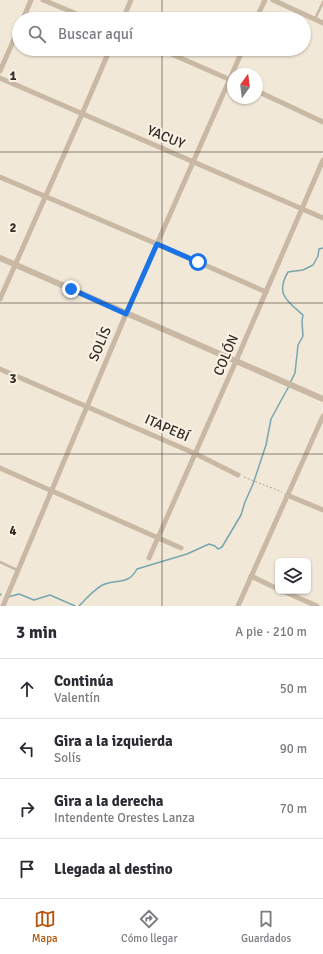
<!DOCTYPE html>
<html lang="es">
<meta charset="utf-8">
<style>
body{margin:0;font-family:Signika,sans-serif;background:#f2f2f3;color:#2b2b33}
.controls{position:absolute;right:12px;bottom:12px;display:grid;overflow:hidden;border-radius:6px;box-shadow:0 1px 3px #0004}
.controls button{width:36px;height:36px;display:grid;place-items:center;padding:0;border:0;border-bottom:1px solid #e1e1e2;background:#fff;color:#2b2b33;font:20px sans-serif}
.compass{position:absolute;left:227px;top:68px;width:36px;height:36px;border-radius:50%;background:#fff;box-shadow:0 1px 3px #0004;rotate:14deg}
.stop{position:absolute;width:12px;height:12px;margin:-9px;border:3px solid #1a73e8;border-radius:50%;background:#fff}
.stop.end{background:#1a73e8;border-color:#fff;box-shadow:0 1px 4px #0008}
.list{margin:0;padding:0;list-style:none}
h2{display:flex;justify-content:space-between;align-items:center;height:52px;margin:0;padding:0 16px;font-size:17px}
h2 small{font-size:13px;font-weight:400;color:#7c7c81}
.list li{display:grid;grid-template-columns:26px 1fr auto;gap:12px;align-items:center;box-sizing:border-box;height:60px;padding:0 16px;border-top:1px solid #e1e1e2}
.list b{display:block;font-size:15px;white-space:nowrap}
.list p{margin:0;font-size:13px;white-space:nowrap;color:#7c7c81}
.list em{font-size:13px;font-style:normal;color:#7c7c81}
.icon{flex:none;width:22px;height:22px;fill:none;stroke:currentColor;stroke-width:2;stroke-linecap:round;stroke-linejoin:round}
.map{position:relative;flex:none;width:323px;height:606px;overflow:hidden}
.search{position:absolute;background:#fff;box-shadow:0 1px 3px #0004;left:12px;right:12px;top:12px;height:44px;display:flex;align-items:center;gap:10px;box-sizing:border-box;padding:0 14px;border-radius:22px;color:#7c7c81;font-size:15px}
.sheet{height:292px;background:#fff}
nav{display:flex;justify-content:space-around;align-items:center;box-sizing:border-box;height:56px;border-top:1px solid #e1e1e2;background:#fff;font-size:11px;color:#7c7c81}
nav a{display:grid;justify-items:center;gap:2px}
nav .on{color:#b45309}
.map>svg:first-child{display:block}
.lines{fill:none;stroke-linecap:round;stroke-linejoin:round}
.stream{stroke:#77a6af;stroke-width:1.5}
.path{stroke:#b5a38e;stroke-width:1;stroke-dasharray:2 2;stroke-linecap:butt}
.service{stroke:#c9b9a4;stroke-width:2.5}
.minor{stroke:#c9b9a4;stroke-width:5}
.tertiary{stroke:#c9b9a4;stroke-width:6}
.route{stroke:#1a73e8;stroke-width:5}
.grid{fill:none;stroke:#352c26;stroke-width:1;stroke-opacity:0.55}
.labels{text-anchor:middle;dominant-baseline:central;stroke-width:4;stroke-linejoin:round;paint-order:stroke}
.street-label{font-size:14px;fill:#352c26;stroke:#f9f2e4}
.grid-label{font-size:13px;text-anchor:middle;font-weight:bold;fill:#352c26;stroke:#f9f2e4;stroke-width:4;stroke-linejoin:round;paint-order:stroke}
</style>
<div class="map">
<svg width="323" height="606" viewBox="0 0 323 606">
<rect width="100%" height="100%" fill="#f1e8d8"/>
<g class="lines">
<g class="stream">
<path d="M290,383l5,-10 3,-28 5,-9 -1,-15 1,-6c-16,-14 -28,-21 -15,-43l15,-2 10,-5 5,-9 1,-7 4,-1"/>
<polyline points="0,594 1,595"/>
<polyline points="8,597 19,594 34,600 50,595 75,606"/>
<path d="M79,606c6,-6 17,-19 26,-22 14,-5 23,1 32,-15l50,-15 22,-10 6,2 3,3 4,-2 19,-32 4,-13 8,-18 13,-39 5,-26 18,-33"/>
</g>
<polyline class="path" points="244,477 282,492"/>
<g class="service">
<polyline points="315,19 323,2"/>
<polyline points="0,562 17,570"/>
</g>
<g class="minor">
<polyline points="43,0 89,19"/>
<polyline points="273,0 323,23"/>
<polyline points="23,19 31,0"/>
<polyline points="123,19 131,0"/>
<polyline points="256,19 265,0"/>
<polyline points="160,49 233,81"/>
<polyline points="0,71 19,28"/>
<polyline points="0,78 323,218"/>
<polyline points="257,91 323,122"/>
<polyline points="0,177 157,244 266,292"/>
<polyline points="0,299 82,114 110,49"/>
<polyline points="0,369 196,454 238,475"/>
<polyline points="0,468 181,548"/>
<polyline points="287,495 323,510"/>
<polyline points="149,558 236,361 323,160"/>
<polyline points="251,576 278,589"/>
<polyline points="283,591 317,606"/>
<polyline points="3,606 126,314 243,49"/>
<polyline points="238,606 323,416"/>
</g>
<polyline class="tertiary" points="0,258 323,399"/>
</g>
<g class="lines">
<polyline class="route" points="71,289 126,314 157,244 198,262"/>
</g>
<path class="grid" d="M162,0v19M162,49v557M0,152h323M0,303h323M0,454h323"/>
<g class="labels">
<g class="street-label">
<text transform="translate(166 137) rotate(23)">YACUY</text>
<text transform="translate(100 344) rotate(-67)">SOLÍS</text>
<text transform="translate(226 355) rotate(-67)">COLÓN</text>
<text transform="translate(167 428) rotate(24)">ITAPEBÍ</text>
</g>
</g>
<g class="grid-label">
<text x="13" y="80">1</text>
<text x="13" y="232">2</text>
<text x="13" y="383">3</text>
<text x="13" y="535">4</text>
</g>
</svg>
<div class="controls">
<button><svg class="icon" aria-label="layers" viewBox="0 0 24 24"><path d="M12 4l9 5-9 5-9-5zM3 14l9 5 9-5"/></svg></button>
</div>
<svg class="compass" viewBox="-18 -18 36 36"><path d="M0-13l5 13h-10z" fill="#e53935"/><path d="M0 13l5-13h-10z" fill="#7c7c81"/></svg>
<div class="stop" style="left:198px;top:262px"></div>
<div class="stop end" style="left:71px;top:289px"></div>
<div class="search"><svg class="icon" aria-label="search" viewBox="0 0 24 24"><circle cx="10" cy="10" r="6"/><path d="M15 15l6 6"/></svg>Buscar aquí</div>
</div>
<section class="sheet">
<h2>3 min<small>A pie · 210 m</small></h2>
<ul class="list">
<li><svg class="icon" aria-label="ahead" viewBox="0 0 24 24"><path d="M12 20V5M6 11l6-6 6 6"/></svg><div><b>Continúa</b><p>Valentín</p></div><em>50 m</em></li>
<li><svg class="icon" aria-label="left" viewBox="0 0 24 24"><path d="M17 20v-9H6M10 6l-5 5 5 5"/></svg><div><b>Gira a la izquierda</b><p>Solís</p></div><em>90 m</em></li>
<li><svg class="icon" aria-label="right" viewBox="0 0 24 24"><path d="M7 20v-9h11M14 6l5 5-5 5"/></svg><div><b>Gira a la derecha</b><p>Intendente Orestes Lanza</p></div><em>70 m</em></li>
<li><svg class="icon" aria-label="arrive" viewBox="0 0 24 24"><path d="M6 21V4h12l-3 4 3 4H6"/></svg><div><b>Llegada al destino</b></div></li>
</ul>
</section>
<nav>
<a class="on"><svg class="icon" aria-label="map" viewBox="0 0 24 24"><path d="M3 6l6-2 6 2 6-2v14l-6 2-6-2-6 2zM9 4v14M15 6v14"/></svg>Mapa</a>
<a><svg class="icon" aria-label="directions" viewBox="0 0 24 24"><path d="M12 3l9 9-9 9-9-9zM9 14v-3h6M13 9l2 2-2 2"/></svg>Cómo llegar</a>
<a><svg class="icon" aria-label="saved" viewBox="0 0 24 24"><path d="M7 4h10v16l-5-4-5 4z"/></svg>Guardados</a>
</nav>
